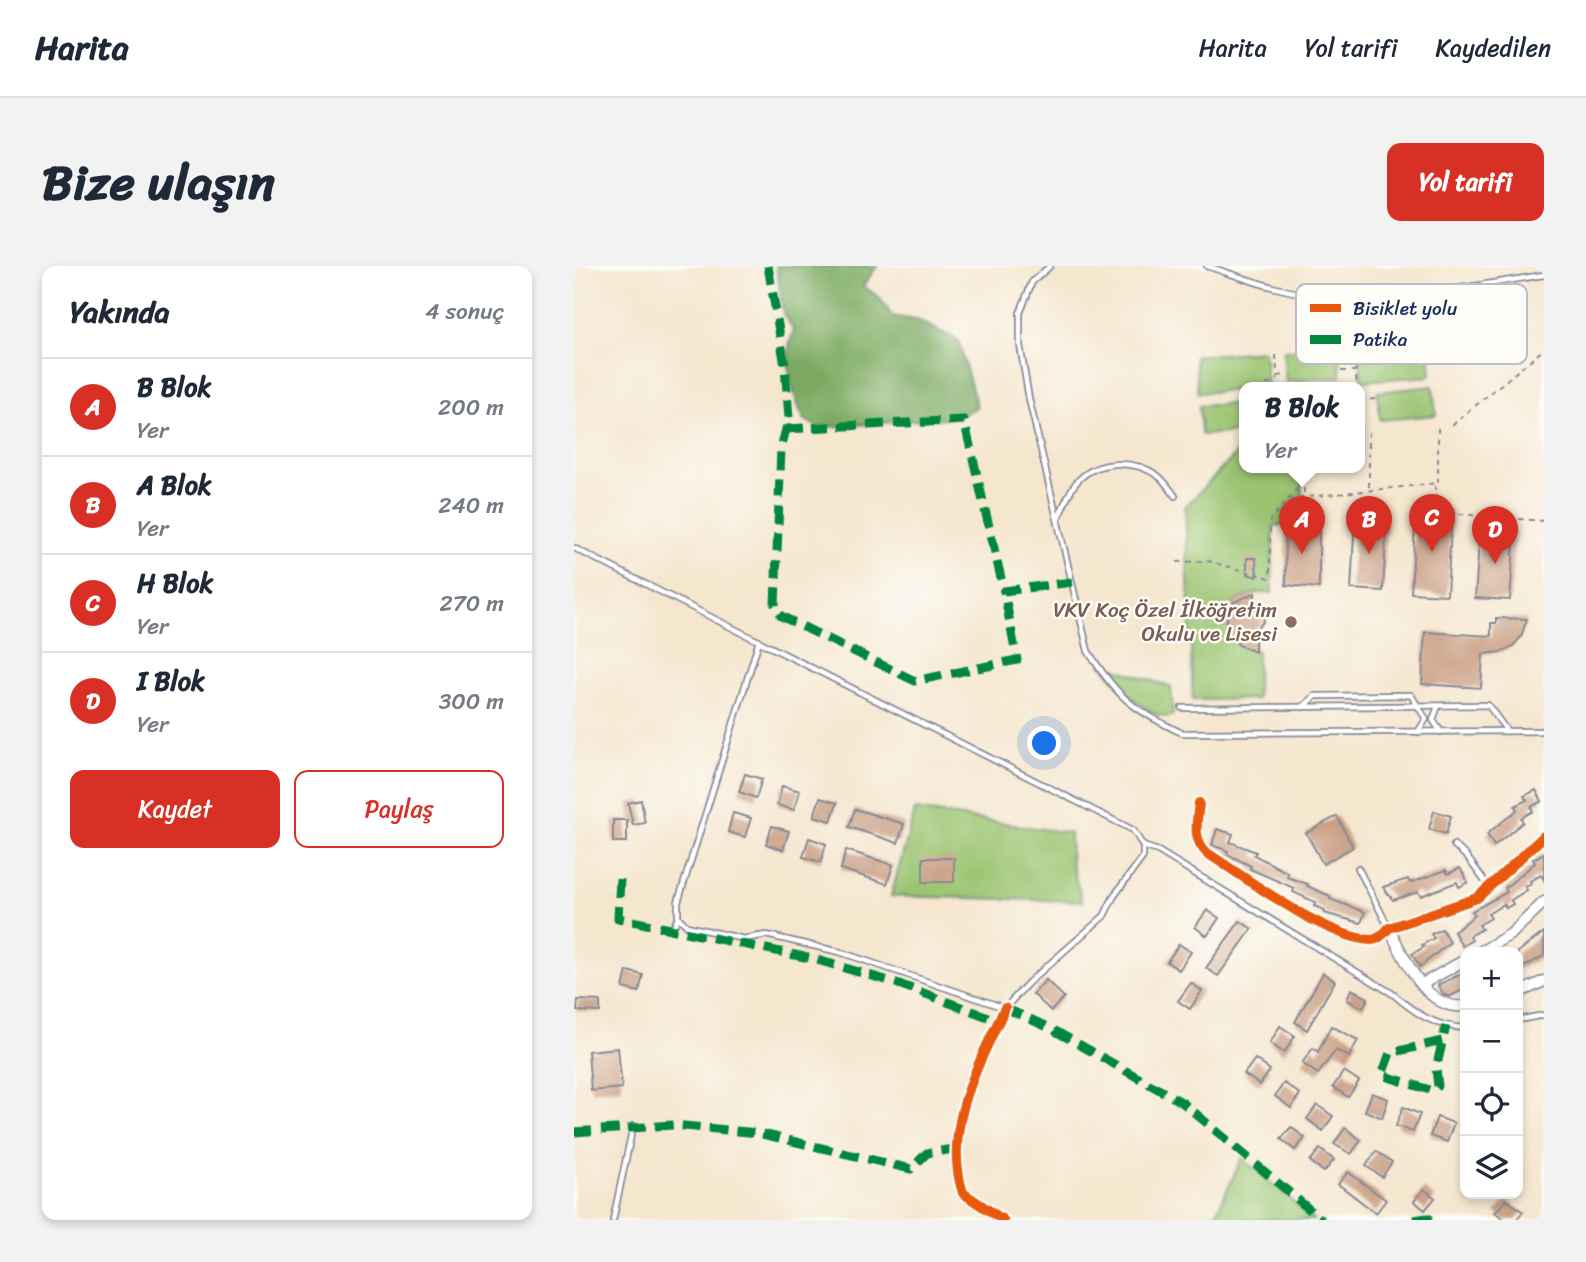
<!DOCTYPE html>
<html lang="tr">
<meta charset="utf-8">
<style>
body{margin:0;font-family:Sriracha,sans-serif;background:#f2f2f3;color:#1f2937}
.controls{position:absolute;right:21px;bottom:21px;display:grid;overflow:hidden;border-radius:14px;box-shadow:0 4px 10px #0003}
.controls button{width:63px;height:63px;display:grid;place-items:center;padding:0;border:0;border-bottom:2px solid #e0e1e3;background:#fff;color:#1f2937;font:35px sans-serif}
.you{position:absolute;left:471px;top:478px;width:24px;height:24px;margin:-18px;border:5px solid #fff;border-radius:50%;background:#1a73e8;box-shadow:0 0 0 10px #1a73e833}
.badge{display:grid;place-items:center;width:46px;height:46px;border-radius:50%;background:#d93025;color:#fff;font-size:23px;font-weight:700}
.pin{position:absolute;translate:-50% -58px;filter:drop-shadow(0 2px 4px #0008)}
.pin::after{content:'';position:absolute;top:37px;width:24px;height:21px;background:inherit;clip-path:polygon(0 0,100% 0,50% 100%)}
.popup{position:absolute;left:665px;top:116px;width:126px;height:91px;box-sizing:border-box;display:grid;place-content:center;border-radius:14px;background:#fff;filter:drop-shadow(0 2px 5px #0005);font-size:23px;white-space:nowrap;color:#747a83}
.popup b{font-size:26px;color:#1f2937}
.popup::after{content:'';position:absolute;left:50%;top:100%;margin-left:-14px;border:14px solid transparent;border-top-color:#fff}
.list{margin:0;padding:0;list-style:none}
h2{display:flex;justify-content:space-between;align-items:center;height:91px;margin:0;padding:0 28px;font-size:30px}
h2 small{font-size:23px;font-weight:400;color:#747a83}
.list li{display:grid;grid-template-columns:46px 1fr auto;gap:21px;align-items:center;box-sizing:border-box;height:98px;padding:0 28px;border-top:2px solid #e0e1e3}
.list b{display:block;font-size:26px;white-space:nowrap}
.list p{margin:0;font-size:23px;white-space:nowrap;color:#747a83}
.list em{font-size:23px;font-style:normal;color:#747a83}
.actions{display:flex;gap:14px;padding:21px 28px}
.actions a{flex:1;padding:16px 0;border:2px solid #d93025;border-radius:14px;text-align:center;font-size:24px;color:#d93025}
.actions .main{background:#d93025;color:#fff}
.icon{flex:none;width:38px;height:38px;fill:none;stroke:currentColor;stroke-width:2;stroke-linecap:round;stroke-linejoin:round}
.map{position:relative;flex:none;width:970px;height:954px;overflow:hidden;border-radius:14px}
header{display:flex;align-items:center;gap:42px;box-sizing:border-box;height:98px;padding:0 35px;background:#fff;border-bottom:2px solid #e0e1e3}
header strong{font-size:33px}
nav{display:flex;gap:38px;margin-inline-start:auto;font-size:24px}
.intro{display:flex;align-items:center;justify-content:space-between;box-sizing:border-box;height:168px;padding:0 42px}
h1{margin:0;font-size:49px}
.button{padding:18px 32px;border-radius:14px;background:#d93025;color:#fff;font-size:24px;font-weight:700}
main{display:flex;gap:42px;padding:0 42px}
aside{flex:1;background:#fff;border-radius:14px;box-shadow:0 4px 10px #0003}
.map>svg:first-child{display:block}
.green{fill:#9ac470;stroke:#5a7a67;stroke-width:2}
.forest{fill:#7baa62;stroke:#4b6c60;stroke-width:2}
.building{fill:#cba086}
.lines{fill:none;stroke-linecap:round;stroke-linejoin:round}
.lane-casing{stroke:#888a96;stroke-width:8}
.street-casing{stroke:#888a96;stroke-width:13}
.path{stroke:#888a96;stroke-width:2;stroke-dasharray:5 5;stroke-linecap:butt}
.lane{stroke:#fff;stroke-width:4.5}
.street{stroke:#fff;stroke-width:10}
.quiet{stroke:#00873e;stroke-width:9;stroke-dasharray:18 9;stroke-linecap:butt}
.cycleway-casing{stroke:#fdfcf7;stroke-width:15}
.cycleway{stroke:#e8590c;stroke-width:10}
.education-dot{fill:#8d6e63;stroke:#fdfcf7;stroke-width:2.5}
.labels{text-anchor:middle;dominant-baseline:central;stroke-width:5;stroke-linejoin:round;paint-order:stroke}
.education-label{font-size:21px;fill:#785e54;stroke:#fdfcf7;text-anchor:end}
.key{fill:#fdfcf7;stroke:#b9bec9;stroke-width:2}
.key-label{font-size:19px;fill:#1b2f5e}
</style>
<header>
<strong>Harita</strong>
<nav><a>Harita</a><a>Yol tarifi</a><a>Kaydedilen</a></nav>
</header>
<div class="intro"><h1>Bize ulaşın</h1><a class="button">Yol tarifi</a></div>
<main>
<aside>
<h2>Yakında<small>4 sonuç</small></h2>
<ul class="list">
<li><span class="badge">A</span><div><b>B Blok</b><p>Yer</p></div><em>200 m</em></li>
<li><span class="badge">B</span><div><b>A Blok</b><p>Yer</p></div><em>240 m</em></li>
<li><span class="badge">C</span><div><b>H Blok</b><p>Yer</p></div><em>270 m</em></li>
<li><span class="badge">D</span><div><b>I Blok</b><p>Yer</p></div><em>300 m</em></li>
</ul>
<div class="actions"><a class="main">Kaydet</a><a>Paylaş</a></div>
</aside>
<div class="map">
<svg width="970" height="954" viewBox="0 0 970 954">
<rect width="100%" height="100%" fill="#fdfcf7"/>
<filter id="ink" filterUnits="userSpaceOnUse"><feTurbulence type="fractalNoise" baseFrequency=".0143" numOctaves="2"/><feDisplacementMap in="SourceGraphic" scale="14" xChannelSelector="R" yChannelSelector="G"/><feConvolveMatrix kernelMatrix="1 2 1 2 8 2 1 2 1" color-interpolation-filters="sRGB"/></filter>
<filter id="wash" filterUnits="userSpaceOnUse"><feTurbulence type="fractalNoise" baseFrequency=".00686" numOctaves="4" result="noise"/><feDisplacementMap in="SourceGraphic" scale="28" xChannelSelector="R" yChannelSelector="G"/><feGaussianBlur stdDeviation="1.57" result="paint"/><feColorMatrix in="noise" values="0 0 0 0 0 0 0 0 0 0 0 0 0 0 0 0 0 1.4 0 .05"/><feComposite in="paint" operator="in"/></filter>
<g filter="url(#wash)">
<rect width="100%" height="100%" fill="#f5e6ce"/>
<g class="green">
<polygon points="854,73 857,110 788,115 785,78"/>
<polygon points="765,80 767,111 712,116 709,85"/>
<polygon points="690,85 693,122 624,127 621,90"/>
<polygon points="859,120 862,149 806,154 803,126"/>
<polygon points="670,137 670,166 627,169 625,140"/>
<path d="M665,185h5v17h58v43h-18v14l-11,1 -1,67h-17l-21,9c-9,27 -9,43 23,49v48l-64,1 -8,-193z"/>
<path d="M528,398l69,23 2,28c-20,10 -61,-35 -71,-51z"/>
<polygon points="341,544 496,567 497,597 508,635 317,630"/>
<polygon points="668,892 740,954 639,954"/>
</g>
<path class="forest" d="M202,0h101l-14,20 16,11 13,19 25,4 41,20 19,67 -19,10 -139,11 -15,-9c-12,-24 -22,-63 -10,-88l-11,-18z"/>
<g id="blocks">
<g class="building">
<polygon points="842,244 878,246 873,329 837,327"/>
<polygon points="781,251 813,253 809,325 777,323"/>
<polygon points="711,254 745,254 745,322 712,319"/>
<polygon points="906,262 941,264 936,334 901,332"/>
<polygon points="673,292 682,292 683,311 673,308"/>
<polygon points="681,327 681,344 688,348 690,355 681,365 681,386 665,379 656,370 652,359 654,346 660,336"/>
<polygon points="922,352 953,353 947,371 939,380 927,386 909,388 907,422 848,418 851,366 917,370 917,357 922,357"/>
<polygon points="171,508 188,513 182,532 165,526"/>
<polygon points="208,520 226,525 220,544 203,539"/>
<polygon points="962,524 968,535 957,541 959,545 947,552 949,556 920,580 913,568 943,544 941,540 953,534 950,530"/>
<polygon points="246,532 263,537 257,555 240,550"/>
<polygon points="67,534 71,557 59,559 54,537"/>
<polygon points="281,543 330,558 324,577 275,561"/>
<polygon points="860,545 877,550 872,568 855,563"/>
<polygon points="159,547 177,552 171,571 154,566"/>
<polygon points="763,550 779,581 749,598 732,567"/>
<rect x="39" y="554" width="14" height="22"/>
<polygon points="198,560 215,565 209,584 192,578"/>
<polygon points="643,563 659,568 656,576 682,586 680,589 714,607 713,611 734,618 733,620 756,630 756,633 791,646 787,657 750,647 751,644 740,640 741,636 719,626 720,622 676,603 677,600 653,588 654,585 638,579"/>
<polygon points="235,572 252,578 247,596 229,591"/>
<polygon points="272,584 319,599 313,618 267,603"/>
<polygon points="970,587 970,614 967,609 956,615 957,618 951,621 953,624 937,634 939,638 932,642 930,638 914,648 917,652 905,659 908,663 896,670 898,674 888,680 880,666 901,649 898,645 933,626 931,622 961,597 959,593"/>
<rect x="349" y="592" width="31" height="24"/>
<polygon points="886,602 894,616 885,621 883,616 847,630 844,626 819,634 809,621 834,613 836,617 872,604 874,608"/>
<polygon points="633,644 645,652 633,670 621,661"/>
<polygon points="666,655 678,663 644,710 632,702"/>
<polygon points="868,663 876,676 846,701 838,688 850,681 848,679 860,672 857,668"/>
<polygon points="970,666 970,690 944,704 944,686"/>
<polygon points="605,678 617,686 605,704 593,696"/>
<polygon points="53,705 69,709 65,726 49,722"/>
<polygon points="749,707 761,715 733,764 721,756"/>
<polygon points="887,708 891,723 875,731 869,728 864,719"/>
<polygon points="472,714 490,731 477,745 459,728"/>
<polygon points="617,717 628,725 616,743 604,735"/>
<polygon points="777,723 794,732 789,742 773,734"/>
<polygon points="4,734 26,735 26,746 3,745"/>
<polygon points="706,760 721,770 710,787 696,777"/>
<polygon points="757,760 784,774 775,791 762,784 744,808 728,797 739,782 744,786"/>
<polygon points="44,782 48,822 17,825 14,785"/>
<polygon points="681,793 696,804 686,819 670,808"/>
<polygon points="770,805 785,815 774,831 759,821"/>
<polygon points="710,817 726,828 717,842 701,830"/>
<polygon points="798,827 814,833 808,852 791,845"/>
<polygon points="743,839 759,850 749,865 733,853"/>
<polygon points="829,841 846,848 839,866 822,860"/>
<polygon points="863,851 880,857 873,876 856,870"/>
<polygon points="717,861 731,872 721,884 707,873"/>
<polygon points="771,862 787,874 777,888 760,878"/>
<polygon points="746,883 760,894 750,906 736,895"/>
<polygon points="802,885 818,896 808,911 792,900"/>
<polygon points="774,906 812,934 802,947 764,918"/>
<polygon points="850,923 861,932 851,944 840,935"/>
<polygon points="933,934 949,946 942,954 931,954 921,946"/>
</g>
</g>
</g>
<g filter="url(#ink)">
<use href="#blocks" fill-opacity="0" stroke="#888a96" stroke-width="2"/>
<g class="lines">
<defs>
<g id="lane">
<path d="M476,0l-18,16 -12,31v32l9,54 59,252c29,46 45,59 94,82l362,-2"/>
<path d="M633,0c37,12 75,27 114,30 75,6 149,-10 223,-21"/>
<path d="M484,253c5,-12 10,-25 17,-35 20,-25 58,-25 82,-9 7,5 13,14 18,21"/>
<path d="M0,282l559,282 10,16 15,5 235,143c22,19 42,33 72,34"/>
<polyline points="185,375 104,636 104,651 113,660 170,673 192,669 266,686 431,742 454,717 530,650 540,630 569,591 569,580"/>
<polyline points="864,440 859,454 867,466"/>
<polyline points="729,441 741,430 837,429 852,453 844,466"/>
<polyline points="608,442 914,439 933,465"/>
<polyline points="880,579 893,591 915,621"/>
<polyline points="784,602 815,662"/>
<polyline points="98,664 104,651"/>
<polyline points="944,754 970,749"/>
<polyline points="39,954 59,860"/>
</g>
<g id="street">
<path d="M625,537c-2,19 -7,36 8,50 41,26 117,84 164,87 8,0 13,-7 18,-12l88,-30 67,-62"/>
<path d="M815,662c15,29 36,83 76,78"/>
<polyline points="906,686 937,668 970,636"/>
<polyline points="848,718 891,694"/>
<polyline points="944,727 970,715"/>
<path d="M429,954l-40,-27c-21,-64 15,-128 42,-185"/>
</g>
</defs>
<use href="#lane" class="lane-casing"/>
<use href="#street" class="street-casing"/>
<g class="path">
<polyline points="780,81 783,122"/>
<polyline points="702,89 704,122"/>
<polyline points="767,105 781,105"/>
<polyline points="704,110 711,109"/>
<polyline points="692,118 702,117"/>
<polyline points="786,134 803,133"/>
<polyline points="786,151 787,167"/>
<polyline points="878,159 970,83"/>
<polyline points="795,166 795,223"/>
<polyline points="730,202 730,229"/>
<polyline points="861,219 861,228 886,248 970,255"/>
<polyline points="715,233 864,217 864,160"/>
<polyline points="603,296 634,295 696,312 696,254 730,215"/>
</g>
<use href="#lane" class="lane"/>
<use href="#street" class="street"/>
<g class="quiet">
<polyline points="194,0 211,100 215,152 207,182 201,339 207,350 341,415 443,394 430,325 498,316"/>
<polyline points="212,163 390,154 430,325"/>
<polyline points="46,613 44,652 240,693 322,717 425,755"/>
<polyline points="431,742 476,762 609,837 748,954"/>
<polyline points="868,775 816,787 808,809 859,825 864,820 862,803 872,760"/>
<polyline points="0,866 99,859 184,867 337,903 353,887 380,883"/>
<polyline points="840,954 853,952 859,954"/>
</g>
<defs>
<g id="cycleway">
<path d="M625,537c-2,19 -7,36 8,50 41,26 117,84 164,87 8,0 13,-7 18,-12l88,-30 67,-62"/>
<path d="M429,954l-40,-27c-21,-64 15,-128 42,-185"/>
</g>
</defs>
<use href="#cycleway" class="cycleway-casing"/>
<use href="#cycleway" class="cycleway"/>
</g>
</g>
<circle class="education-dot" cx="717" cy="356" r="7"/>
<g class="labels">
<g class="education-label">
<text x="703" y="344">VKV Koç Özel İlköğretim<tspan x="703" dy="24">Okulu ve Lisesi</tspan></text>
</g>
</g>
<rect x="722" y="18" width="231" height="80" rx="10" class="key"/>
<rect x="736" y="38" width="31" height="8" fill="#e8590c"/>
<rect x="736" y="69" width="31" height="9" fill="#00873e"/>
<g class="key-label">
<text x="779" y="49">Bisiklet yolu</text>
<text x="779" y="80">Patika</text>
</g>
</svg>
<div class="controls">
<button>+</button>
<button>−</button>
<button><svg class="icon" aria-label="locate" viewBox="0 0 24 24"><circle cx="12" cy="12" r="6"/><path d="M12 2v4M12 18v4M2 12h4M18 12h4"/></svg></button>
<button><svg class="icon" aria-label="layers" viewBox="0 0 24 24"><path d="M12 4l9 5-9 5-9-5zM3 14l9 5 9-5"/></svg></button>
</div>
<div class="you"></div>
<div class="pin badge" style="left:728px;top:288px">A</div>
<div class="popup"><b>B Blok</b>Yer</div>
<div class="pin badge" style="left:795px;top:288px">B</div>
<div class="pin badge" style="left:858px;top:286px">C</div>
<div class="pin badge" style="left:921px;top:298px">D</div>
</div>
</main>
